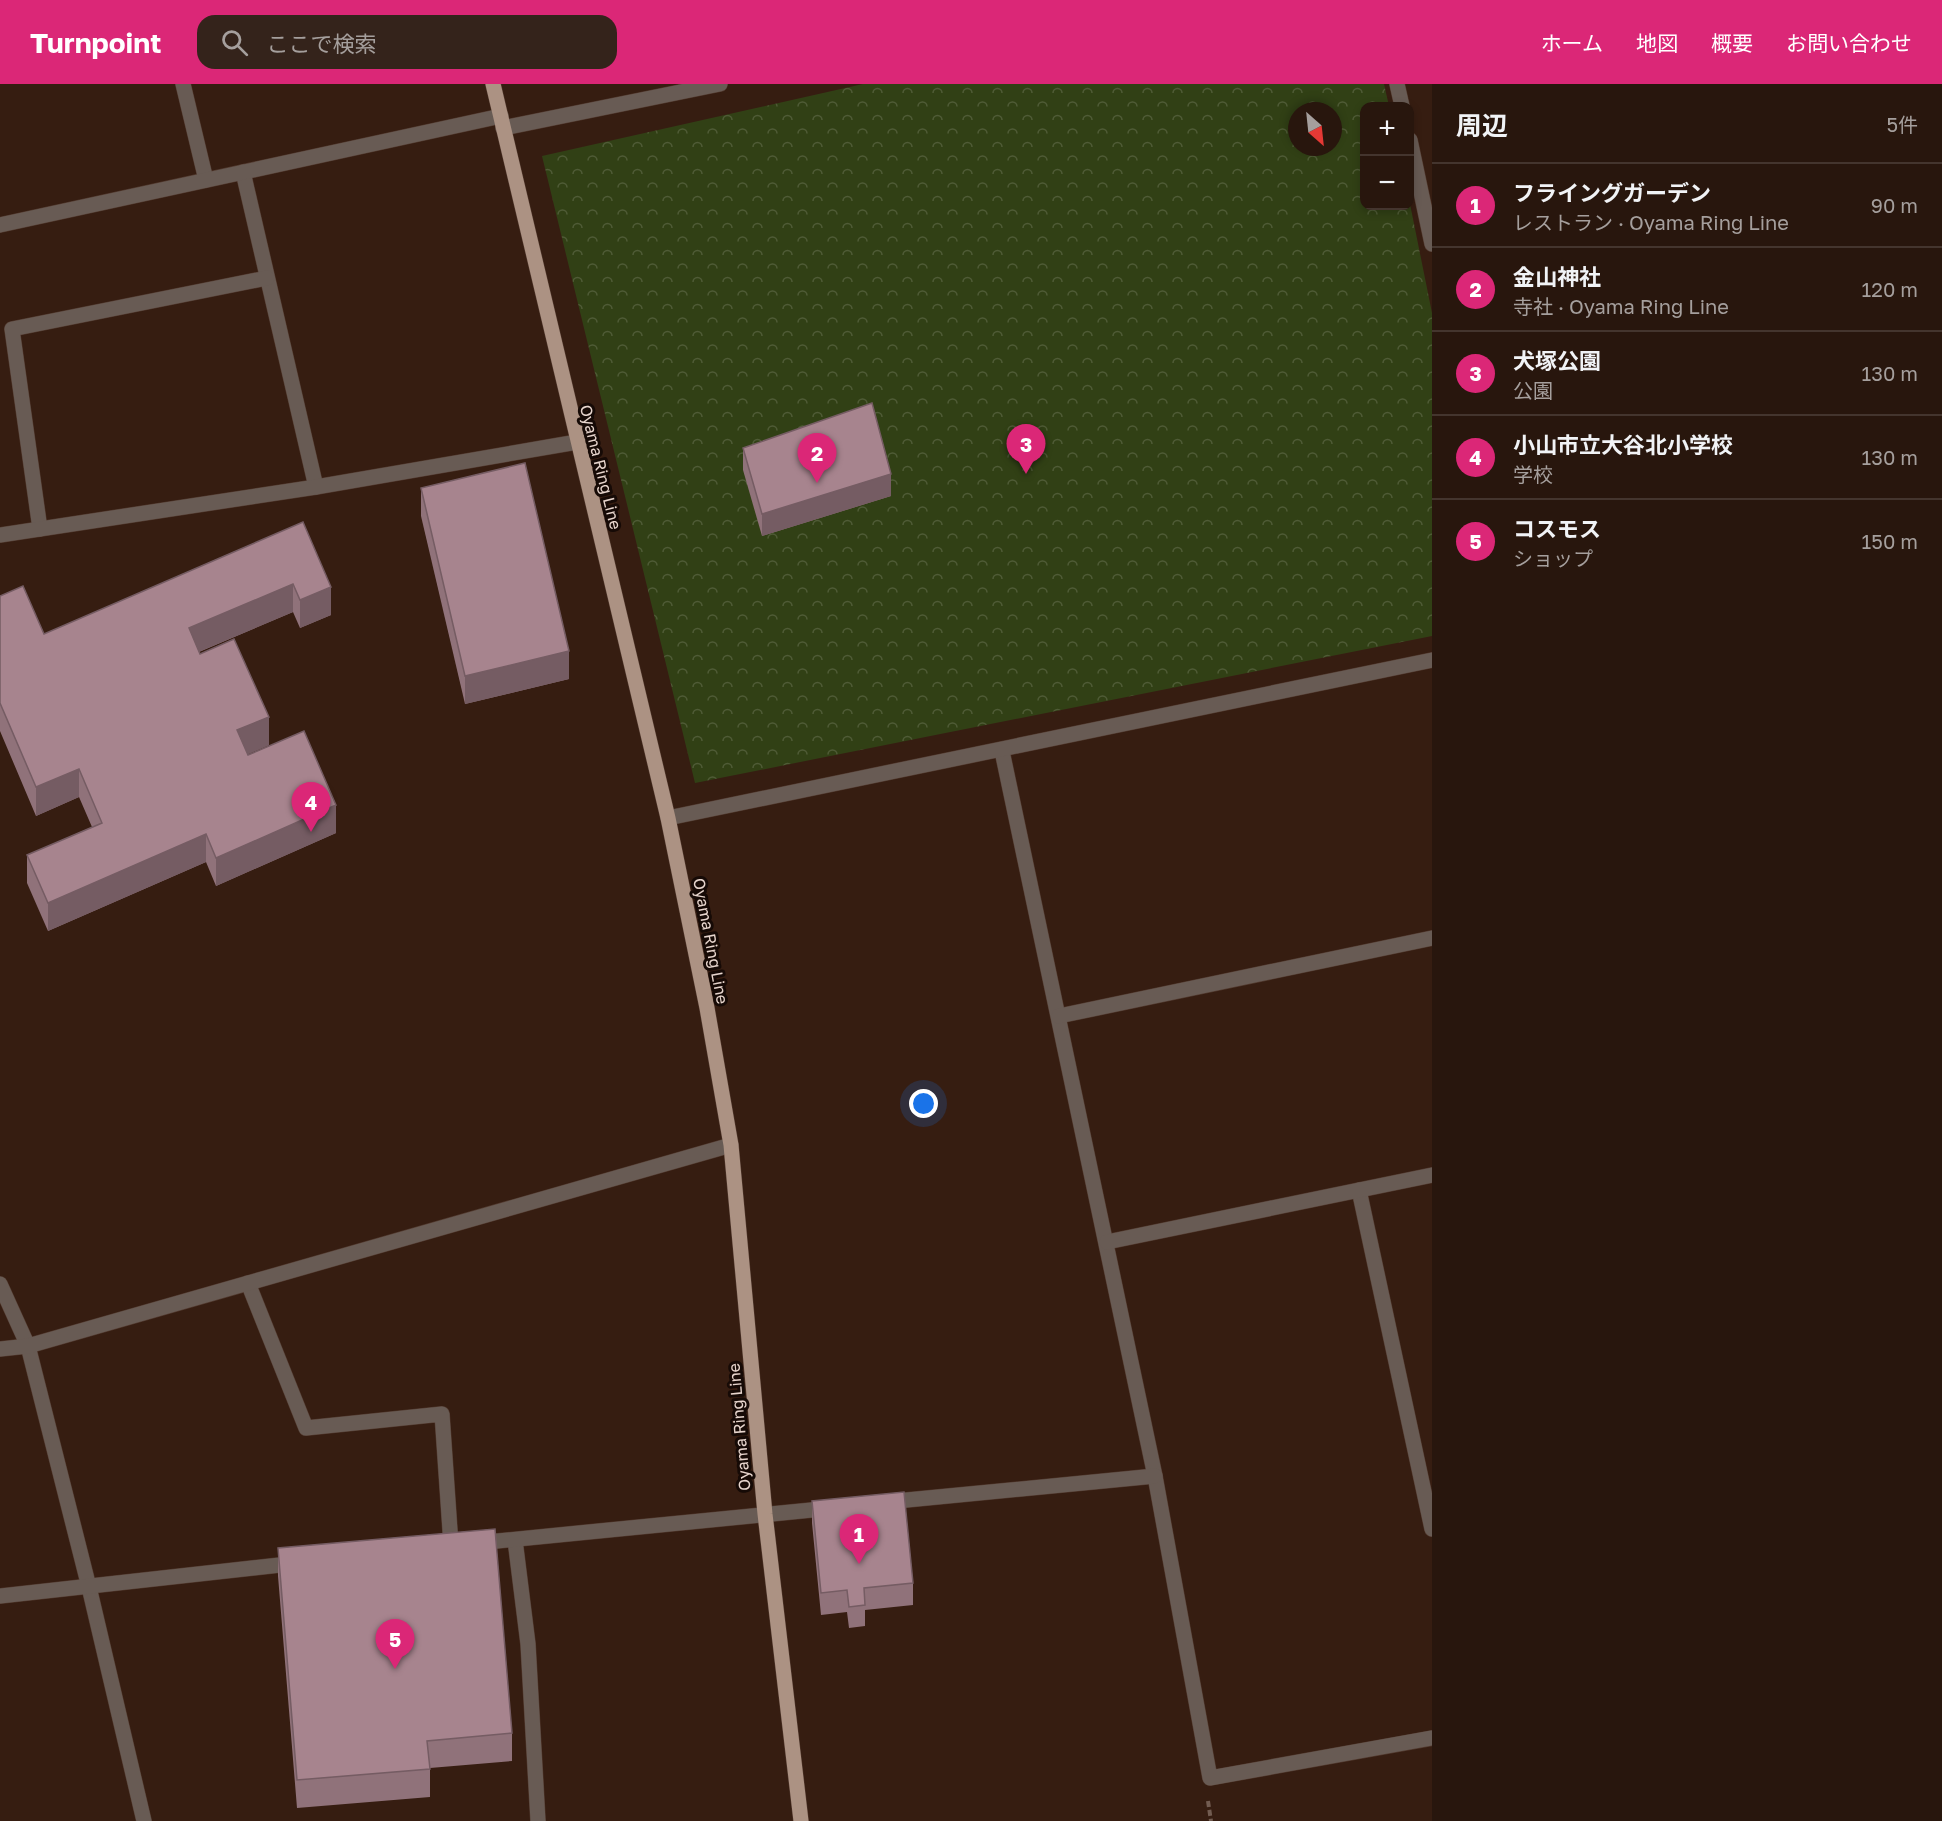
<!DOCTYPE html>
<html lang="ja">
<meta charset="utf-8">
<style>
body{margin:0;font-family:"Golos Text","Noto Sans JP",sans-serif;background:#34231b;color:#f1f3f6}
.controls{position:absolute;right:18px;top:18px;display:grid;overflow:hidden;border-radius:12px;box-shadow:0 3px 9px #0003}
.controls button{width:54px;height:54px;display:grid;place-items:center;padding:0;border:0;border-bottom:2px solid #44352e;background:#28160d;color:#f1f3f6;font:30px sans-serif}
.compass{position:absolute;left:1288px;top:18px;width:54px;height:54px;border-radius:50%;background:#28160d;box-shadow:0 3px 9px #0003;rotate:153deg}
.you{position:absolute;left:924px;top:1020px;width:21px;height:21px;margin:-15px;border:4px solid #fff;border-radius:50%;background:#1a73e8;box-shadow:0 0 0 9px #1a73e833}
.badge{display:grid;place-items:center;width:39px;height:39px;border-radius:50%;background:#db2777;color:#fff;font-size:20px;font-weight:700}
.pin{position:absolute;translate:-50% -50px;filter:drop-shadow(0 2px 3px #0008)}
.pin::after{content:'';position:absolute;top:32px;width:21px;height:18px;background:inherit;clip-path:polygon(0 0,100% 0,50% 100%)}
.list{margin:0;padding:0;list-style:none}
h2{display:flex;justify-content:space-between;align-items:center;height:78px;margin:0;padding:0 24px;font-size:26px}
h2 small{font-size:20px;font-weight:400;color:#a59f9d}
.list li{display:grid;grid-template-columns:39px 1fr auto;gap:18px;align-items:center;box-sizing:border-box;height:84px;padding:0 24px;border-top:2px solid #44352e}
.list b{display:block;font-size:22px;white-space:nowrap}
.list p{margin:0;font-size:20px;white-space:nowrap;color:#a59f9d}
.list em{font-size:20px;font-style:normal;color:#a59f9d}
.icon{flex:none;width:33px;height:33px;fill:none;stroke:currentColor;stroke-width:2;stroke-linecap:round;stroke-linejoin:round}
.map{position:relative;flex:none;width:1432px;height:1737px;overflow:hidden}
header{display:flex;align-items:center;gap:36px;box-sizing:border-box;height:84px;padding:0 30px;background:#db2777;color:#fff}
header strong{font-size:28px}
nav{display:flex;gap:33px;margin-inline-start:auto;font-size:21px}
.search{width:420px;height:54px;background:#34231b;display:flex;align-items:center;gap:15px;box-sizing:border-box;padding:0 21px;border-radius:18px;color:#a59f9d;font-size:22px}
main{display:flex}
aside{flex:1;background:#28160d}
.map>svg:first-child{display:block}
.park{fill:url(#park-crowns);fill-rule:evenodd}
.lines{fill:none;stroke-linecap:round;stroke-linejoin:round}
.minor-casing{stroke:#523a2f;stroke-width:16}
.tertiary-casing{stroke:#523a2f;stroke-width:16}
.primary-casing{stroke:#523a2f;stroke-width:16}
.path{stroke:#725c51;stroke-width:4;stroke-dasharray:6 3;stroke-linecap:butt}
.minor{stroke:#685b54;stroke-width:15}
.tertiary{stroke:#685b54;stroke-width:15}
.primary{stroke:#ac9283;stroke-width:15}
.wall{fill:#90727a}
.shaded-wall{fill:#755c63}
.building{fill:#a7848e;stroke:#755c63;stroke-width:1.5}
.labels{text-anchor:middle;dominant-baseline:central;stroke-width:6;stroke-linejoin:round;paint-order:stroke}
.street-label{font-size:16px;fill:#e7d5cd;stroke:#160a06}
</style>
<header>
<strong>Turnpoint</strong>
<div class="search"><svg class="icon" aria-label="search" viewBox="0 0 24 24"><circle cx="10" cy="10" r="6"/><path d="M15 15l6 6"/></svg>ここで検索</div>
<nav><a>ホーム</a><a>地図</a><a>概要</a><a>お問い合わせ</a></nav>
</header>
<main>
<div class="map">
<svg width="1432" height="1737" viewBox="0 0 1432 1737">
<defs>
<pattern id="park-crowns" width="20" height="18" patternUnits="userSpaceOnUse" patternTransform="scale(1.5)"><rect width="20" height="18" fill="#314015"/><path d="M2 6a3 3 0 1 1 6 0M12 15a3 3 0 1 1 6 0" fill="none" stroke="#4f5b36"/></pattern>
</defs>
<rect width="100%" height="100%" fill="#361d11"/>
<path class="park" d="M863,0h521l5,22h-25v100l46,-2 22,109v323l-737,147 -153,-627zM1297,27h36v36h-36z"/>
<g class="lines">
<defs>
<g id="minor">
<polyline points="183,0 206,96"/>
<polyline points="1397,0 1402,22"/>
<polyline points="1410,56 1432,160"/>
<polyline points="243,88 316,403"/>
<polyline points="0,141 501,32"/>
<polyline points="40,445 12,245 267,194"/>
<polyline points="0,451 316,403 577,358"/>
<polyline points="1002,667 1155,1392 1210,1694 1432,1654"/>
<polyline points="1059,932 1432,854"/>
<polyline points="1359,1106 1432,1445"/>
<polyline points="1107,1158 1432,1091"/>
<polyline points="248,1199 306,1344 442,1330 451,1461"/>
<polyline points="0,1200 28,1262 89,1503 144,1737"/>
<polyline points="0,1265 28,1262 731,1061"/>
<polyline points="886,1418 1155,1392"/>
<polyline points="515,1456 528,1560 538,1737"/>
<polyline points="477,1459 832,1424"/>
<polyline points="0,1512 298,1479"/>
</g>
<g id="tertiary">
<polyline points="503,44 720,0"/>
<polyline points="668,734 1432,576"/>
</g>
<polyline id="primary" points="493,0 668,734 707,924 731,1061 765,1430 801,1737"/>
</defs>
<use href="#minor" class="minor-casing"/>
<use href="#tertiary" class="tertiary-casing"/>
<use href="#primary" class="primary-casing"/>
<polyline class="path" points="1208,1717 1211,1737"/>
<use href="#minor" class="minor"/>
<use href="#tertiary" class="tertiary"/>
<use href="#primary" class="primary"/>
</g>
<g class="wall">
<polygon points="743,364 891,412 762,452 743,386"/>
<polygon points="421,404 569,595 465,620 421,432"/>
<polygon points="303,438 331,531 300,544 293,528 199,568 269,661 248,670 336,749 216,802 206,778 48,847 27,799 27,771 92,743 79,713 36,732 0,647 0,512 44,550"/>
<polygon points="812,1417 913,1499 913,1521 865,1526 865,1542 849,1544 847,1528 821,1531 812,1439"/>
<polygon points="278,1464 512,1649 512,1677 430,1684 430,1713 297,1724 278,1492"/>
</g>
<g class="shaded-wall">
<polygon points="891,390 891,412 762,452 762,430"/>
<polygon points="293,500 293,528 189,572 189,544"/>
<polygon points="331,503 331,531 300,544 300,516"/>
<polygon points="569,567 569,595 465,620 465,592"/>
<polygon points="269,633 269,661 237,675 237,646"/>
<polygon points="79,685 79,713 36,732 36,703"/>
<polygon points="336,721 336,749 216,802 216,774"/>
<polygon points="206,750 206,778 48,847 48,819"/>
</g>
<g class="building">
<polygon points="872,319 891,390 762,430 743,364"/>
<polygon points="525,379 569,567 465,592 421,404"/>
<polygon points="303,438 331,503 300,516 293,500 189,544 200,570 234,555 269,633 237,646 248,671 304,647 336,721 216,774 206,750 48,819 27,771 102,739 79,685 36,703 0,619 0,512 23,502 44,550"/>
<polygon points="904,1408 913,1499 864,1504 865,1521 849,1523 847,1506 821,1509 812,1417"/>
<polygon points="495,1445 512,1649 427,1657 430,1685 297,1696 278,1464"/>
</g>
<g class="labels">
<g class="street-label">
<text transform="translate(601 383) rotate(76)">Oyama Ring Line</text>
<text transform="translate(711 857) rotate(79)">Oyama Ring Line</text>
<text transform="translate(739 1343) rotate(-95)">Oyama Ring Line</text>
</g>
</g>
</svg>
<div class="controls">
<button>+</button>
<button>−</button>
</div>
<svg class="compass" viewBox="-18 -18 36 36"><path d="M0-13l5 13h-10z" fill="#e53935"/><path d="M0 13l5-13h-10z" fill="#a59f9d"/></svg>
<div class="you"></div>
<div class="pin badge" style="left:859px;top:1480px">1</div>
<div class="pin badge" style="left:817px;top:399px">2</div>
<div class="pin badge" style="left:1026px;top:390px">3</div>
<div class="pin badge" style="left:311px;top:748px">4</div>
<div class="pin badge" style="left:395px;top:1585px">5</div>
</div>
<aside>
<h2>周辺<small>5件</small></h2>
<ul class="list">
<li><span class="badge">1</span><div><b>フライングガーデン</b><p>レストラン · Oyama Ring Line</p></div><em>90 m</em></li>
<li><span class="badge">2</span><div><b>金山神社</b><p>寺社 · Oyama Ring Line</p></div><em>120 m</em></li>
<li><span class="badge">3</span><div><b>犬塚公園</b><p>公園</p></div><em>130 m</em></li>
<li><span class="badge">4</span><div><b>小山市立大谷北小学校</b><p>学校</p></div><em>130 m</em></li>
<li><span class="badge">5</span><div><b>コスモス</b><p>ショップ</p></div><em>150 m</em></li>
</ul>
</aside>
</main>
